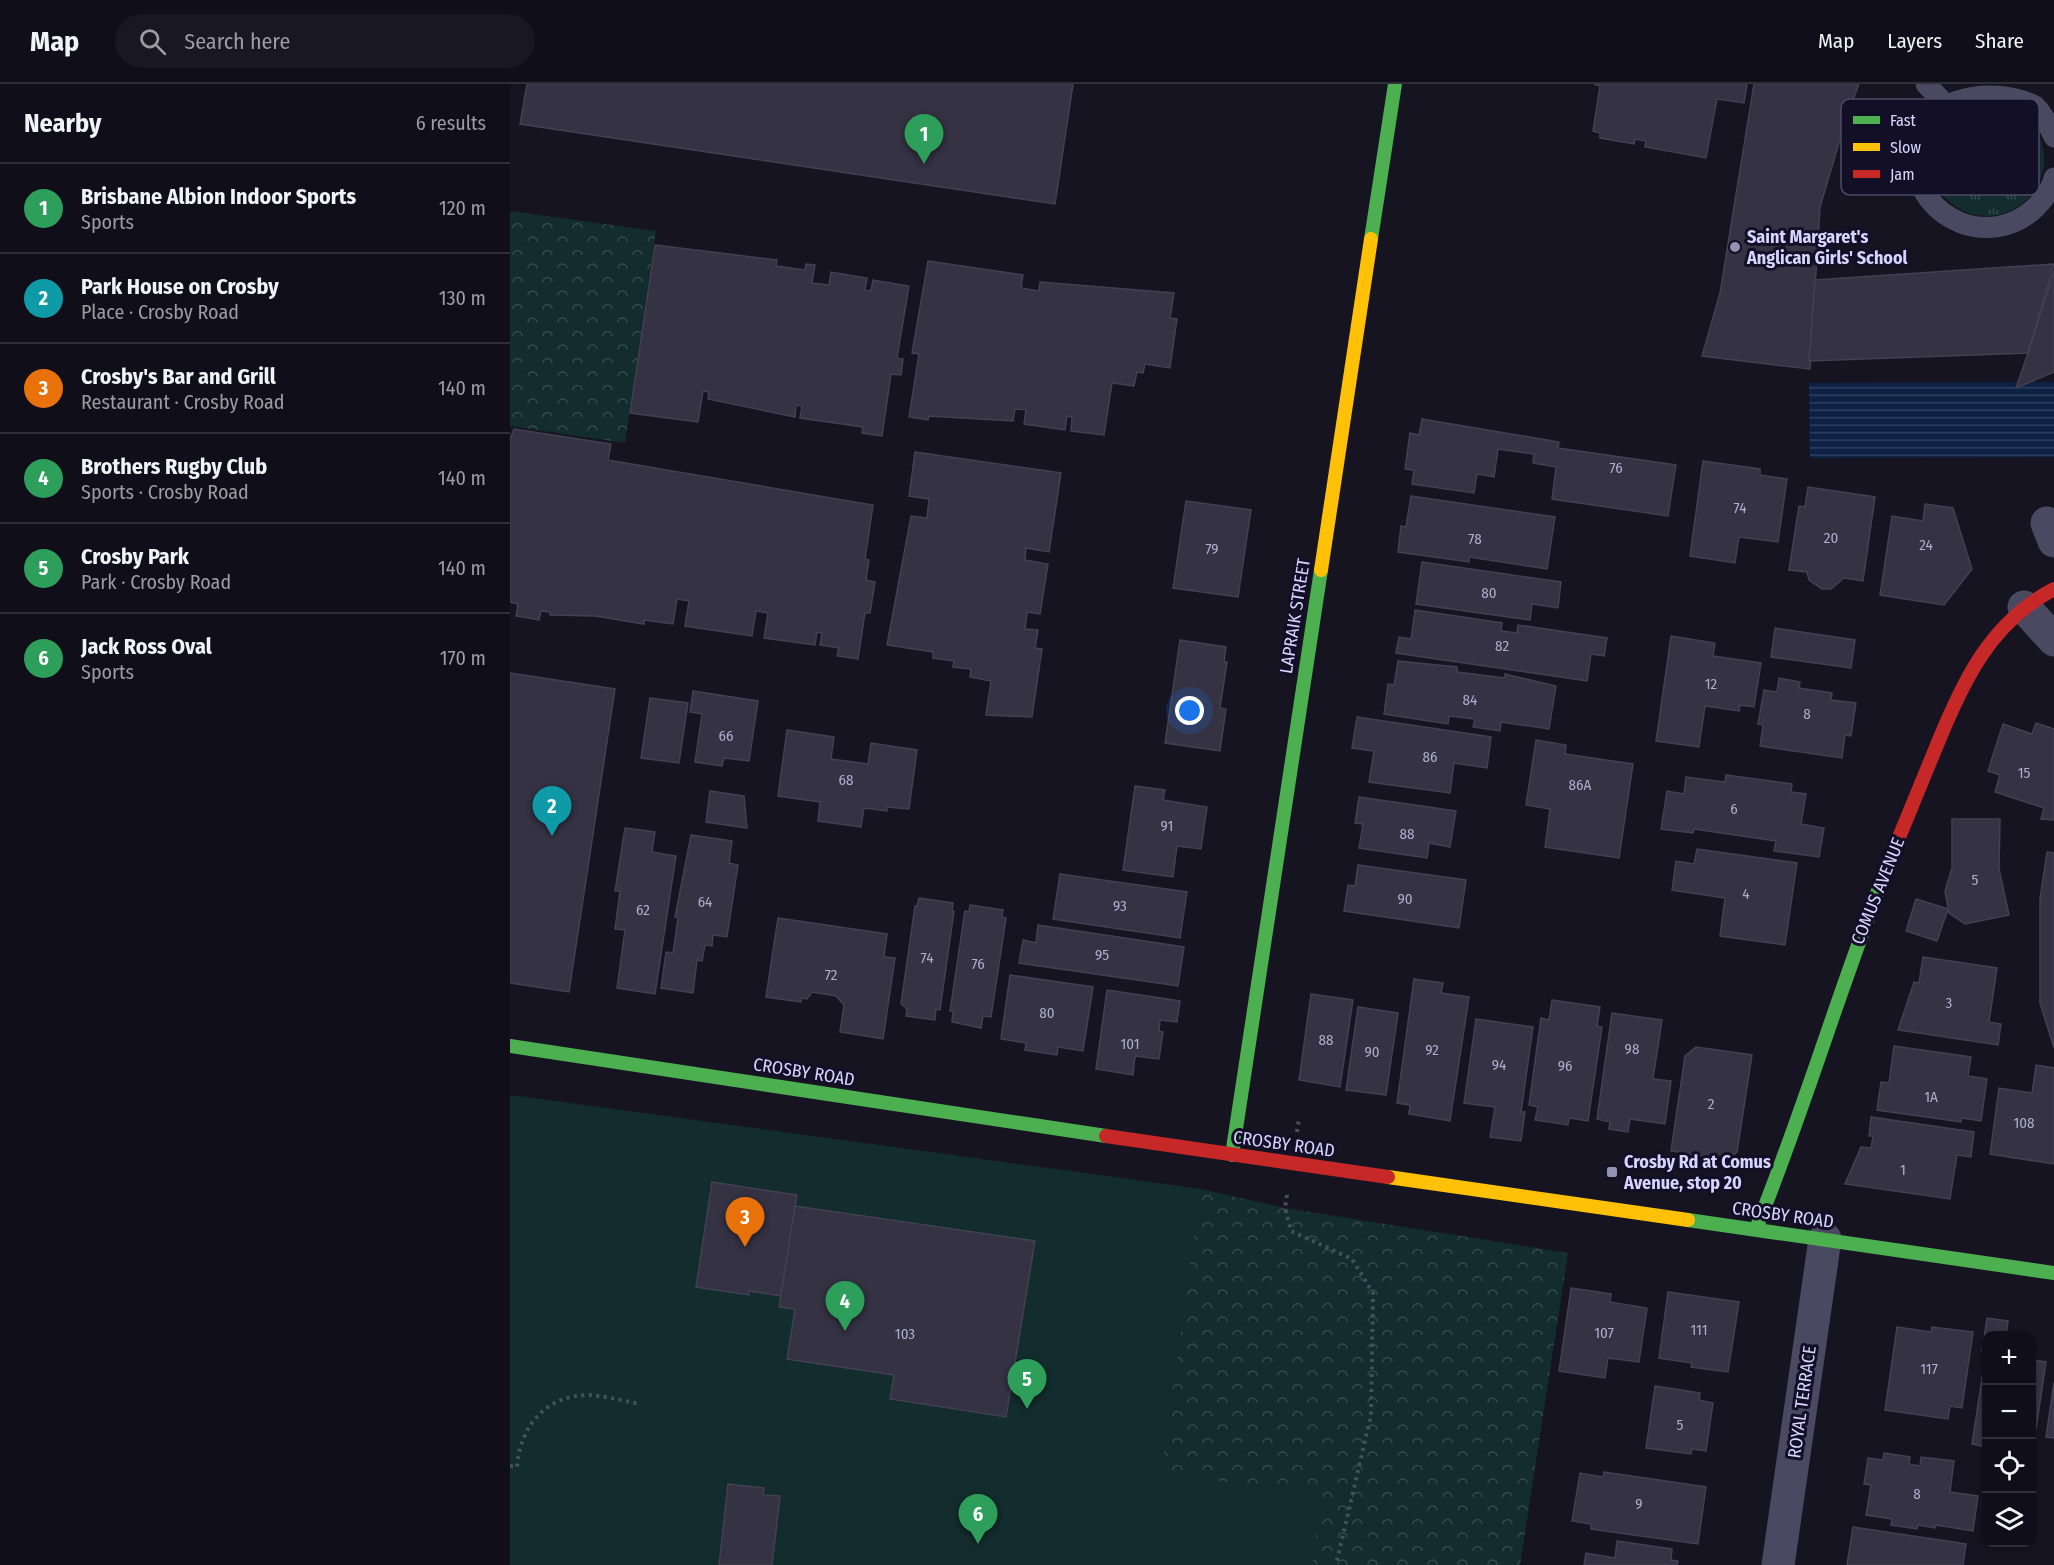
<!DOCTYPE html>
<meta charset="utf-8">
<style>
body{margin:0;font-family:"Fira Sans Condensed",sans-serif;background:#191822;color:#f1f3f6}
.controls{position:absolute;right:18px;bottom:18px;display:grid;overflow:hidden;border-radius:12px;box-shadow:0 2px 4px #0004}
.controls button{width:54px;height:54px;display:grid;place-items:center;padding:0;border:0;border-bottom:2px solid #302f38;background:#100f19;color:#f1f3f6;font:30px sans-serif}
.you{position:absolute;left:680px;top:627px;width:21px;height:21px;margin:-15px;border:4px solid #fff;border-radius:50%;background:#1a73e8;box-shadow:0 0 0 9px #1a73e833}
.badge{display:grid;place-items:center;width:39px;height:39px;border-radius:50%;background:#db2777;color:#fff;font-size:20px;font-weight:700}
.pin{position:absolute;translate:-50% -50px;filter:drop-shadow(0 2px 3px #0008)}
.pin::after{content:'';position:absolute;top:32px;width:21px;height:18px;background:inherit;clip-path:polygon(0 0,100% 0,50% 100%)}
.list{margin:0;padding:0;list-style:none}
h2{display:flex;justify-content:space-between;align-items:center;height:78px;margin:0;padding:0 24px;font-size:26px}
h2 small{font-size:20px;font-weight:400;color:#9c9ca2}
.list li{display:grid;grid-template-columns:39px 1fr auto;gap:18px;align-items:center;box-sizing:border-box;height:90px;padding:0 24px;border-top:2px solid #302f38}
.list b{display:block;font-size:22px;white-space:nowrap}
.list p{margin:0;font-size:20px;white-space:nowrap;color:#9c9ca2}
.list em{font-size:20px;font-style:normal;color:#9c9ca2}
.icon{flex:none;width:33px;height:33px;fill:none;stroke:currentColor;stroke-width:2;stroke-linecap:round;stroke-linejoin:round}
.map{position:relative;flex:none;width:1544px;height:1481px;overflow:hidden}
header{display:flex;align-items:center;gap:36px;box-sizing:border-box;height:84px;padding:0 30px;background:#100f19;border-bottom:2px solid #302f38}
header strong{font-size:28px}
nav{display:flex;gap:33px;margin-inline-start:auto;font-size:21px}
.search{width:420px;height:54px;background:#191822;display:flex;align-items:center;gap:15px;box-sizing:border-box;padding:0 21px;border-radius:33px;color:#9c9ca2;font-size:22px}
main{display:flex}
aside{flex:1;background:#100f19}
.map>svg:first-child{display:block}
.grass{fill:url(#grass-tufts)}
.park{fill:url(#park-crowns)}
.garden{fill:#132c2d}
.water{fill:url(#water-rules)}
.building{fill:#343243;stroke:#433f54;stroke-width:1.5}
.lines{fill:none;stroke-linecap:round;stroke-linejoin:round}
.path{stroke:#44505f;stroke-width:4;stroke-dasharray:3 4.5;stroke-linecap:butt}
.lane{stroke:#4a4962;stroke-width:21}
.street{stroke:#4a4962;stroke-width:33}
.fast{stroke:#4caf50;stroke-width:14}
.slow{stroke:#ffc107;stroke-width:14}
.jam{stroke:#c62828;stroke-width:14}
.poi-dot{fill:#9591b1;stroke:#130f26;stroke-width:2}
.labels{text-anchor:middle;dominant-baseline:central;stroke-width:6;stroke-linejoin:round;paint-order:stroke}
.number-label{font-size:15px;fill:#b0acd0}
.poi-label{font-size:18px;font-weight:bold;fill:#d9d4ff;stroke:#130f26;text-anchor:start}
.street-label{font-size:18px;fill:#d9d4ff;stroke:#130f26}
.key{fill:#130f26;stroke:#4e4a67;stroke-width:1.5}
.key-label{font-size:16px;fill:#d9d4ff}
</style>
<header>
<strong>Map</strong>
<div class="search"><svg class="icon" aria-label="search" viewBox="0 0 24 24"><circle cx="10" cy="10" r="6"/><path d="M15 15l6 6"/></svg>Search here</div>
<nav><a>Map</a><a>Layers</a><a>Share</a></nav>
</header>
<main>
<aside>
<h2>Nearby<small>6 results</small></h2>
<ul class="list">
<li><span class="badge" style="background:#2e9e5b">1</span><div><b>Brisbane Albion Indoor Sports</b><p>Sports</p></div><em>120 m</em></li>
<li><span class="badge" style="background:#0f9aa8">2</span><div><b>Park House on Crosby</b><p>Place · Crosby Road</p></div><em>130 m</em></li>
<li><span class="badge" style="background:#e8710a">3</span><div><b>Crosby's Bar and Grill</b><p>Restaurant · Crosby Road</p></div><em>140 m</em></li>
<li><span class="badge" style="background:#2e9e5b">4</span><div><b>Brothers Rugby Club</b><p>Sports · Crosby Road</p></div><em>140 m</em></li>
<li><span class="badge" style="background:#2e9e5b">5</span><div><b>Crosby Park</b><p>Park · Crosby Road</p></div><em>140 m</em></li>
<li><span class="badge" style="background:#2e9e5b">6</span><div><b>Jack Ross Oval</b><p>Sports</p></div><em>170 m</em></li>
</ul>
</aside>
<div class="map">
<svg width="1544" height="1481" viewBox="0 0 1544 1481">
<defs>
<pattern id="grass-tufts" width="24" height="20" patternUnits="userSpaceOnUse" patternTransform="scale(1.5)"><rect width="24" height="20" fill="#132c2d"/><path d="M3 7l-1-3M5 7V3M7 7l1-3M15 17l-1-3M17 17v-4M19 17l1-3" fill="none" stroke="#354a4c"/></pattern>
<pattern id="park-crowns" width="20" height="18" patternUnits="userSpaceOnUse" patternTransform="scale(1.5)"><rect width="20" height="18" fill="#132c2d"/><path d="M2 6a3 3 0 1 1 6 0M12 15a3 3 0 1 1 6 0" fill="none" stroke="#354a4c"/></pattern>
<pattern id="water-rules" width="6" height="5" patternUnits="userSpaceOnUse" patternTransform="scale(1.5)"><rect width="6" height="5" fill="#0d2144"/><path d="M0 2.5h6" fill="none" stroke="#304060"/></pattern>
</defs>
<rect width="100%" height="100%" fill="#161421"/>
<circle class="grass" cx="1477" cy="75" r="57"/>
<g class="park">
<polygon points="0,127 146,147 115,359 0,342"/>
<polygon points="0,1011 691,1105 775,1124 1058,1169 1010,1481 0,1481"/>
</g>
<polygon class="garden" points="0,1011 691,1105 651,1389 812,1411 802,1481 0,1481"/>
<polygon class="water" points="1544,298 1544,373 1300,374 1299,299"/>
<g class="building">
<polygon points="17,0 563,0 545,120 10,40"/>
<polygon points="1084,0 1237,0 1234,19 1207,15 1196,74 1135,63 1136,57 1125,55 1124,60 1090,54 1090,49 1083,47 1090,2"/>
<polygon points="1244,0 1349,0 1341,21 1352,23 1350,54 1331,52 1310,123 1300,285 1192,272 1210,209"/>
<polygon points="145,161 267,176 266,182 295,186 296,180 305,181 302,199 319,201 321,188 357,194 355,206 361,207 363,196 399,202 387,274 393,275 391,291 381,290 372,352 352,349 353,343 290,334 292,322 286,321 285,333 198,315 199,308 193,307 188,338 120,329"/>
<polygon points="418,177 513,191 511,204 529,207 530,198 664,209 660,234 667,235 660,284 635,280 633,289 627,288 624,302 602,299 594,351 561,347 562,333 557,332 555,346 514,340 516,326 505,325 503,337 419,332 418,336 399,333 409,270 402,269"/>
<polygon points="1544,180 1518,269 1299,277 1305,196"/>
<polygon points="1544,187 1544,288 1506,304 1518,269"/>
<polygon points="912,335 1049,358 1048,364 1166,381 1158,432 1042,415 1046,383 1023,379 1024,370 988,365 984,393 967,390 964,409 902,400 904,386 895,385 900,349 909,351"/>
<polygon points="4,345 101,360 98,376 363,421 355,475 359,476 356,496 365,498 360,529 355,529 348,575 327,572 329,564 310,561 312,549 307,548 305,561 254,554 258,529 246,527 242,552 175,542 179,517 167,515 163,540 134,536 134,540 86,532 40,531 40,528 31,527 29,536 6,532 8,520 0,518 0,355"/>
<polygon points="405,368 551,389 539,468 516,464 515,476 538,480 530,530 517,528 515,545 528,546 525,564 532,565 522,633 476,631 481,597 460,593 461,585 443,583 444,577 423,574 423,568 377,561 401,432 417,434 419,415 399,412"/>
<polygon points="1193,377 1250,385 1250,391 1277,395 1268,458 1229,453 1225,479 1180,472"/>
<polygon points="1298,403 1365,413 1353,497 1334,494 1321,505 1312,505 1299,496 1297,488 1279,486 1289,422 1295,423"/>
<polygon points="901,412 1045,433 1037,485 959,473 959,478 888,468 891,442 896,443"/>
<polygon points="676,417 741,426 728,513 663,504"/>
<polygon points="1415,420 1443,424 1462,485 1434,521 1370,511 1382,432 1413,437"/>
<polygon points="912,478 1051,498 1048,524 1022,520 1020,536 906,520"/>
<polygon points="905,526 992,539 991,547 1007,549 1008,541 1097,554 1094,572 1081,570 1077,597 886,569 889,553 901,555"/>
<polygon points="1265,544 1345,556 1341,584 1261,573"/>
<polygon points="1161,552 1205,559 1203,572 1251,579 1244,623 1230,621 1229,627 1195,622 1189,663 1146,657"/>
<polygon points="670,556 716,563 714,578 717,578 710,624 716,625 710,667 655,659"/>
<polygon points="888,577 947,583 947,588 995,594 995,590 1046,602 1039,645 991,638 990,647 963,643 965,635 939,632 938,640 874,630 878,600 884,601"/>
<polygon points="0,589 105,605 59,908 0,899"/>
<polygon points="1269,594 1290,598 1289,604 1322,609 1321,616 1346,619 1341,652 1335,651 1332,674 1250,662 1253,641 1248,640 1254,606 1267,608"/>
<polygon points="183,607 248,617 239,677 214,674 212,682 185,678 192,630 180,628"/>
<polygon points="140,614 178,619 169,679 131,674"/>
<polygon points="847,633 981,653 977,684 944,679 940,709 859,698 864,667 842,664"/>
<polygon points="1526,639 1544,645 1544,736 1531,735 1534,724 1485,708 1490,691 1478,687 1493,640 1522,650"/>
<polygon points="277,646 324,653 321,675 358,680 361,659 407,666 399,725 377,723 377,727 354,724 351,743 308,737 310,718 268,712"/>
<polygon points="1026,656 1056,661 1055,670 1123,680 1109,774 1035,763 1040,725 1016,721"/>
<polygon points="1216,691 1282,700 1281,708 1296,710 1291,740 1314,744 1309,773 1264,767 1266,757 1184,745 1183,749 1151,745 1157,707 1174,710 1176,693 1215,698"/>
<polygon points="625,702 655,706 653,716 697,723 691,765 667,762 663,793 613,786"/>
<polygon points="200,707 234,712 237,744 196,738"/>
<polygon points="849,713 946,727 940,763 919,759 917,774 849,764 853,740 845,739"/>
<polygon points="1442,735 1490,735 1489,785 1499,831 1455,840 1439,829 1435,807 1442,784"/>
<polygon points="115,744 145,748 142,768 166,772 145,910 107,904 115,846 105,845 110,807 105,807"/>
<polygon points="181,751 222,757 219,779 228,781 217,853 203,851 202,862 195,861 192,877 187,876 183,909 151,904 156,868 163,869 168,834 165,833"/>
<polygon points="1187,765 1287,779 1275,861 1210,852 1215,814 1162,806 1166,777 1184,780"/>
<polygon points="1537,768 1544,769 1544,964 1530,919 1530,815"/>
<polygon points="848,781 956,796 949,844 834,827 838,801 845,802"/>
<polygon points="550,790 677,808 670,854 543,835"/>
<polygon points="409,814 443,819 442,827 444,827 430,926 426,925 425,936 396,932 397,925 391,920 405,822 407,822"/>
<polygon points="1406,815 1438,825 1427,857 1396,847"/>
<polygon points="460,821 493,826 492,833 496,834 481,933 473,932 471,944 442,938 443,927 440,927 455,827 459,828"/>
<polygon points="268,834 377,850 374,873 385,874 373,955 330,948 334,921 326,912 302,908 297,915 292,914 291,918 256,913"/>
<polygon points="528,841 674,863 668,902 509,879 513,856 526,859"/>
<polygon points="1413,873 1487,884 1479,938 1491,940 1488,961 1388,946 1404,898 1409,899"/>
<polygon points="500,891 583,903 573,967 548,963 547,971 515,966 516,959 491,955"/>
<polygon points="904,895 933,899 931,909 959,913 940,1037 899,1030 900,1021 887,1019"/>
<polygon points="597,906 670,917 667,938 650,936 649,947 653,948 649,975 625,972 623,991 586,985"/>
<polygon points="801,910 843,916 830,1003 789,996"/>
<polygon points="1042,916 1090,923 1087,942 1092,943 1078,1037 1059,1034 1058,1041 1025,1036 1028,1023 1019,1021 1031,934 1039,936"/>
<polygon points="848,923 888,929 876,1011 836,1006"/>
<polygon points="1102,929 1152,936 1143,995 1161,997 1155,1040 1120,1035 1118,1048 1099,1045 1100,1038 1087,1035"/>
<polygon points="966,935 1023,943 1011,1028 1015,1028 1011,1057 980,1053 985,1023 954,1019"/>
<polygon points="1384,962 1461,973 1458,992 1477,995 1471,1037 1452,1034 1451,1038 1367,1026 1371,998 1379,999"/>
<polygon points="1186,963 1242,971 1227,1068 1217,1076 1161,1067 1175,972"/>
<polygon points="1526,981 1544,984 1544,1080 1480,1070 1489,1004 1522,1009"/>
<polygon points="1361,1033 1464,1048 1461,1073 1447,1071 1440,1115 1335,1100 1351,1063 1361,1064 1363,1052 1359,1052"/>
<polygon points="202,1098 287,1111 271,1212 239,1207 239,1211 186,1203"/>
<polygon points="285,1122 525,1157 496,1333 380,1315 384,1291 277,1275 285,1225 269,1223"/>
<polygon points="1061,1204 1101,1210 1100,1218 1137,1224 1129,1278 1098,1274 1095,1294 1049,1287"/>
<polygon points="1158,1208 1229,1218 1218,1288 1181,1283 1182,1279 1149,1274"/>
<polygon points="1477,1234 1498,1237 1496,1252 1476,1252 1476,1363 1462,1360 1476,1268 1472,1267"/>
<polygon points="1387,1243 1421,1248 1422,1243 1463,1248 1452,1324 1440,1322 1438,1335 1375,1326"/>
<polygon points="1522,1276 1536,1278 1526,1345 1522,1347"/>
<polygon points="1544,1298 1544,1354 1536,1353"/>
<polygon points="1145,1302 1190,1309 1189,1316 1203,1319 1196,1367 1182,1365 1181,1370 1136,1364"/>
<polygon points="1374,1369 1400,1373 1399,1380 1410,1382 1411,1373 1444,1377 1440,1408 1468,1412 1463,1447 1426,1441 1425,1444 1408,1441 1407,1445 1381,1441 1382,1435 1356,1431 1361,1401 1354,1400 1358,1374 1373,1376"/>
<polygon points="1094,1388 1196,1403 1188,1460 1081,1445 1081,1440 1062,1437 1070,1389 1093,1393"/>
<polygon points="218,1400 254,1404 253,1411 270,1412 262,1481 209,1481"/>
<polygon points="1343,1443 1456,1460 1453,1481 1337,1481"/>
<polygon points="1107,1457 1162,1465 1161,1476 1168,1477 1167,1481 1074,1481 1076,1469 1105,1474"/>
</g>
<g class="lines">
<g class="path">
<polyline points="787,1048 789,1034"/>
<polyline points="777,1111 775,1124 781,1147 842,1175 863,1209 861,1331 826,1481"/>
<path d="M0,1382l7,1c3,-41 29,-72 72,-72 17,1 35,6 51,9"/>
</g>
<g class="lane">
<polyline points="1416,0 1432,17"/>
<path d="M1544,53c-5,-11 -10,-22 -19,-31 -43,-22 -125,-9 -121,54 5,60 76,90 121,48 8,-8 17,-19 19,-30"/>
</g>
<g class="street">
<polyline points="1537,439 1544,457"/>
<polyline points="1514,523 1544,556"/>
<polyline points="1268,1481 1315,1155"/>
</g>
<g class="fast">
<polyline points="861,155 885,0"/>
<polyline points="0,962 596,1052"/>
<polyline points="722,1071 811,486"/>
<polyline points="1178,1136 1544,1189"/>
<path d="M1246,1145c51,-126 88,-256 139,-382"/>
</g>
<g class="slow">
<polyline points="811,486 861,155"/>
<polyline points="878,1093 1178,1136"/>
</g>
<g class="jam">
<path d="M1385,763c14,-34 28,-68 42,-102 26,-64 53,-122 117,-156"/>
<polyline points="596,1052 878,1093"/>
</g>
</g>
<g class="poi-dot">
<circle cx="1225" cy="163" r="6"/>
<rect x="1096" y="1082" width="12" height="12" rx="3"/>
</g>
<g class="labels">
<g class="number-label">
<text x="1106" y="384">76</text>
<text x="1230" y="424">74</text>
<text x="1321" y="454">20</text>
<text x="965" y="455">78</text>
<text x="1416" y="461">24</text>
<text x="702" y="465">79</text>
<text x="979" y="509">80</text>
<text x="992" y="562">82</text>
<text x="1201" y="600">12</text>
<text x="960" y="616">84</text>
<text x="1297" y="630">8</text>
<text x="216" y="652">66</text>
<text x="920" y="673">86</text>
<text x="1514" y="689">15</text>
<text x="336" y="696">68</text>
<text x="1070" y="701">86A</text>
<text x="1224" y="725">6</text>
<text x="657" y="742">91</text>
<text x="897" y="750">88</text>
<text x="1465" y="796">5</text>
<text x="1236" y="810">4</text>
<text x="895" y="815">90</text>
<text x="195" y="818">64</text>
<text x="610" y="822">93</text>
<text x="133" y="826">62</text>
<text x="592" y="871">95</text>
<text x="417" y="874">74</text>
<text x="468" y="880">76</text>
<text x="321" y="891">72</text>
<text x="1439" y="919">3</text>
<text x="537" y="929">80</text>
<text x="816" y="956">88</text>
<text x="620" y="960">101</text>
<text x="1122" y="965">98</text>
<text x="922" y="966">92</text>
<text x="862" y="968">90</text>
<text x="989" y="981">94</text>
<text x="1055" y="982">96</text>
<text x="1421" y="1013">1A</text>
<text x="1201" y="1020">2</text>
<text x="1514" y="1039">108</text>
<text x="1393" y="1086">1</text>
<text x="1189" y="1246">111</text>
<text x="1094" y="1249">107</text>
<text x="395" y="1250">103</text>
<text x="1419" y="1285">117</text>
<text x="1170" y="1341">5</text>
<text x="1407" y="1410">8</text>
<text x="1129" y="1420">9</text>
</g>
<g class="poi-label">
<text x="1237" y="153">Saint Margaret's<tspan x="1237" dy="21">Anglican Girls' School</tspan></text>
<text x="1114" y="1078">Crosby Rd at Comus<tspan x="1114" dy="21">Avenue, stop 20</tspan></text>
</g>
<g class="street-label">
<text transform="translate(785 532) rotate(-81)">LAPRAIK STREET</text>
<text transform="translate(1368 807) rotate(-68)">COMUS AVENUE</text>
<text transform="translate(294 988) rotate(9)">CROSBY ROAD</text>
<text transform="translate(774 1060) rotate(8)">CROSBY ROAD</text>
<text transform="translate(1273 1131) rotate(8)">CROSBY ROAD</text>
<text transform="translate(1292 1318) rotate(-82)">ROYAL TERRACE</text>
</g>
</g>
<rect x="1331" y="15" width="198" height="96" rx="9" class="key"/>
<rect x="1343" y="32" width="27" height="8" fill="#4caf50"/>
<rect x="1343" y="59" width="27" height="8" fill="#ffc107"/>
<rect x="1343" y="86" width="27" height="8" fill="#c62828"/>
<g class="key-label">
<text x="1380" y="42">Fast</text>
<text x="1380" y="69">Slow</text>
<text x="1380" y="96">Jam</text>
</g>
</svg>
<div class="controls">
<button>+</button>
<button>−</button>
<button><svg class="icon" aria-label="locate" viewBox="0 0 24 24"><circle cx="12" cy="12" r="6"/><path d="M12 2v4M12 18v4M2 12h4M18 12h4"/></svg></button>
<button><svg class="icon" aria-label="layers" viewBox="0 0 24 24"><path d="M12 4l9 5-9 5-9-5zM3 14l9 5 9-5"/></svg></button>
</div>
<div class="you"></div>
<div class="pin badge" style="left:414px;top:80px;background:#2e9e5b">1</div>
<div class="pin badge" style="left:42px;top:752px;background:#0f9aa8">2</div>
<div class="pin badge" style="left:235px;top:1163px;background:#e8710a">3</div>
<div class="pin badge" style="left:335px;top:1247px;background:#2e9e5b">4</div>
<div class="pin badge" style="left:517px;top:1325px;background:#2e9e5b">5</div>
<div class="pin badge" style="left:468px;top:1460px;background:#2e9e5b">6</div>
</div>
</main>
